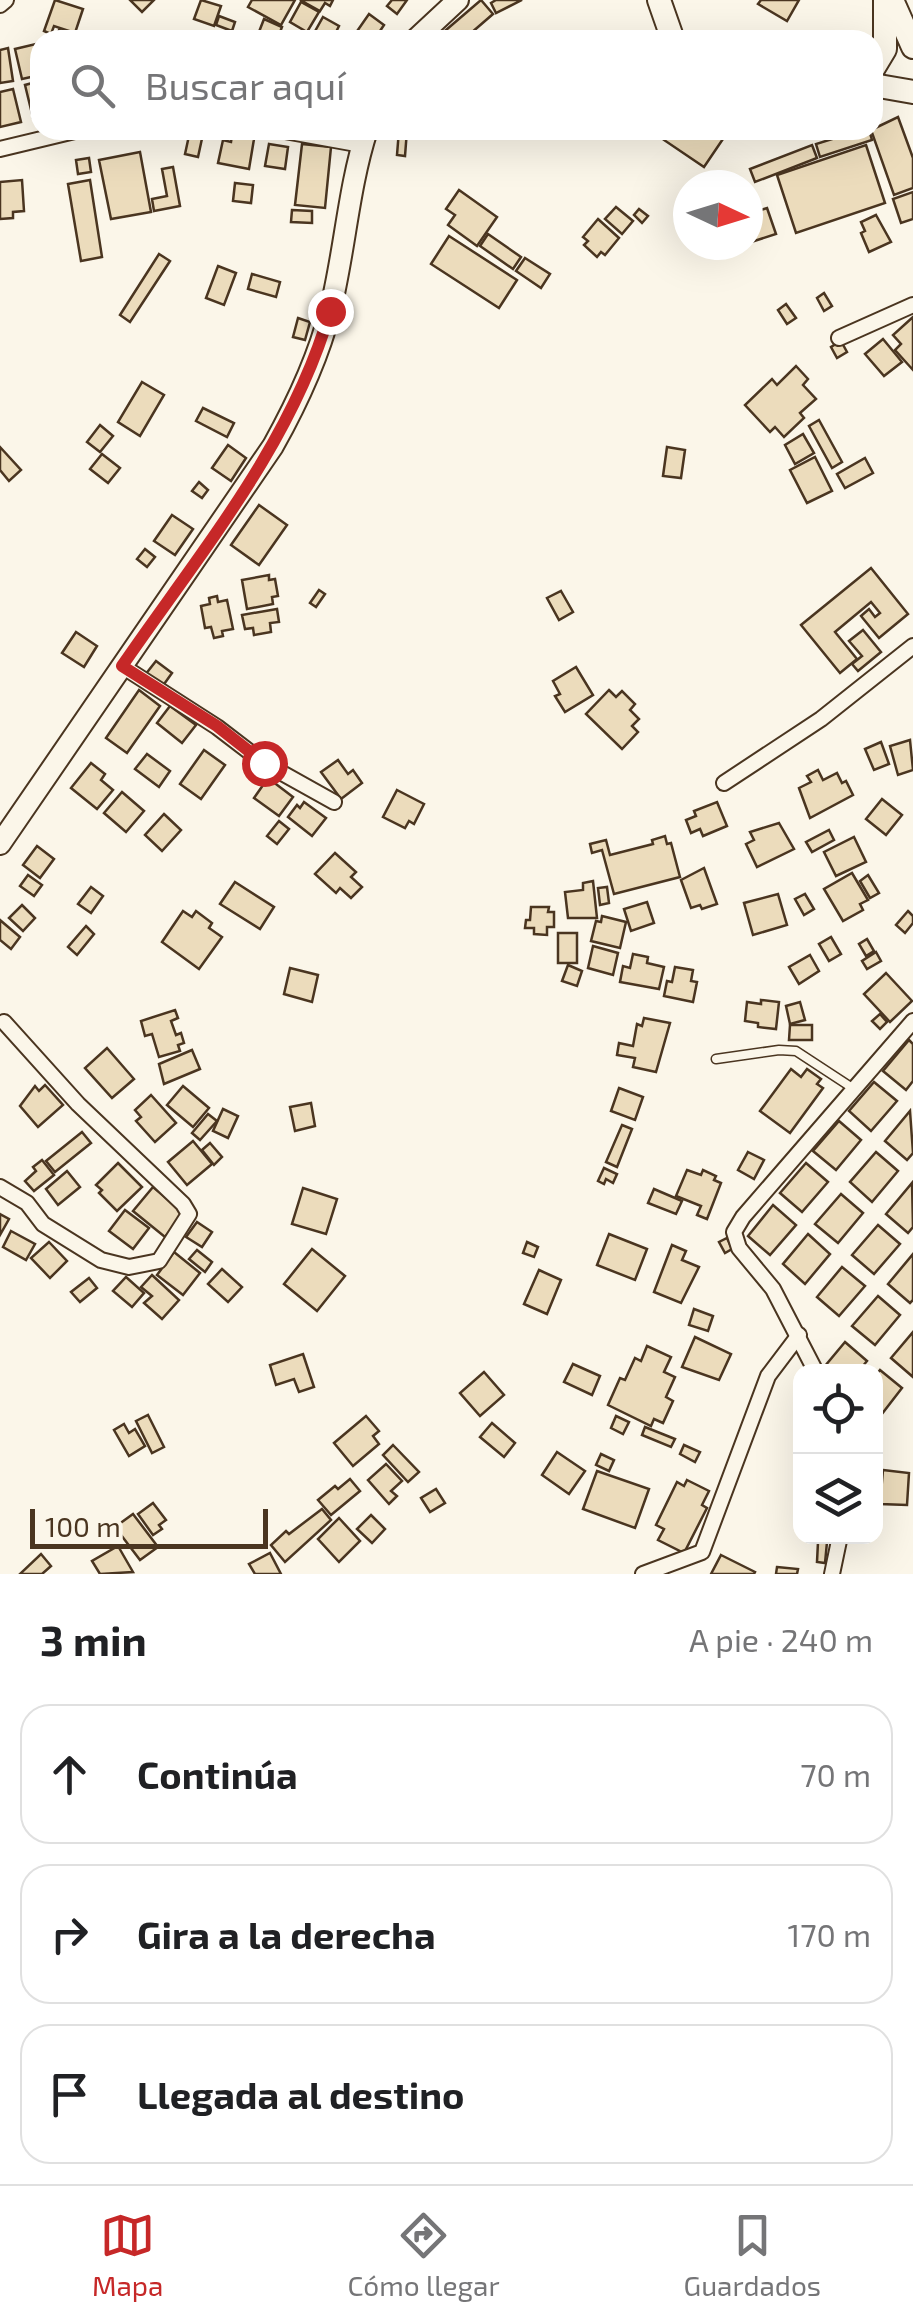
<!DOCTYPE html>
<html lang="es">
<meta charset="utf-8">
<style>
body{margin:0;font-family:"Exo 2",sans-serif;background:#f2f2f2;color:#202124}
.controls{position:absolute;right:30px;bottom:30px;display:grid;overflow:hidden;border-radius:20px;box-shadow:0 10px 40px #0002}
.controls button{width:90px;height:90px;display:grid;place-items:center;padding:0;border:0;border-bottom:2px solid #e0e0e0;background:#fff;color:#202124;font:50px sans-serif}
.compass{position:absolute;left:673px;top:170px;width:90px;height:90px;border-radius:50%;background:#fff;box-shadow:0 10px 40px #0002;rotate:94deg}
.scale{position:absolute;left:30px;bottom:25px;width:238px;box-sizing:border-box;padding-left:10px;border:5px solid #4a3520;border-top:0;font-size:28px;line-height:35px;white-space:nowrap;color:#4a3520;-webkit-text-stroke:8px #fbf6e9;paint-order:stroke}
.stop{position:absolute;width:30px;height:30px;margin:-22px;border:8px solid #c62828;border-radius:50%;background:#fff}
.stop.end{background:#c62828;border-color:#fff;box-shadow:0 2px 10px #0008}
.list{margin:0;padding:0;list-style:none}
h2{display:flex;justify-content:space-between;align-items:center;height:130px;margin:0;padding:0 40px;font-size:42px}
h2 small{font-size:32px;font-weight:400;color:#757577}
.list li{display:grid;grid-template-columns:65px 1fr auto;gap:30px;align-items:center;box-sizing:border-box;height:140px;margin:0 20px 20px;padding:0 20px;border:2px solid #e0e0e0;border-radius:30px}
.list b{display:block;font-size:38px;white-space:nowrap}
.list em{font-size:32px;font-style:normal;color:#757577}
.icon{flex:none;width:55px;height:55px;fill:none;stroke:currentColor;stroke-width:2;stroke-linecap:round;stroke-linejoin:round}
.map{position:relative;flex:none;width:913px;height:1574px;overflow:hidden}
.search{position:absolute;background:#fff;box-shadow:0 10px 40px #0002;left:30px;right:30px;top:30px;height:110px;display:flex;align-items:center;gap:25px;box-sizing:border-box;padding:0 35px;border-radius:30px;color:#757577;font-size:38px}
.sheet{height:610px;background:#fff}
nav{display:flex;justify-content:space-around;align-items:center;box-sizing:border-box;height:140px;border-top:2px solid #e0e0e0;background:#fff;font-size:28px;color:#757577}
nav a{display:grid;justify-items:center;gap:5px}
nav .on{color:#c62828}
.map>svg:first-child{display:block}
.building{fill:#ecdcbc;stroke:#4a3520;stroke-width:2.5}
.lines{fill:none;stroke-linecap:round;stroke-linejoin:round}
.lane-casing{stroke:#4a3520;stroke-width:11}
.street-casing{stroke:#4a3520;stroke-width:18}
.secondary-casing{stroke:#4a3520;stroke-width:24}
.primary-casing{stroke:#4a3520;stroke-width:26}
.lane{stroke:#fbf6e9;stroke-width:8}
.street{stroke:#fbf6e9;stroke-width:14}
.secondary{stroke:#fbf6e9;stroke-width:20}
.primary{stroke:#fbf6e9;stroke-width:22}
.route{stroke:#c62828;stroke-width:12}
</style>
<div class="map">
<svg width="913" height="1574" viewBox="0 0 913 1574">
<rect width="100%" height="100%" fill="#fbf6e9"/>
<g class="building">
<polygon points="55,0 83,9 75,33 54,26 51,34 44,31"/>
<polygon points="130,0 154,0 142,12"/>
<polygon points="201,0 221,6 214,26 194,19"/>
<polygon points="252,0 295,0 281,25 248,7"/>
<polygon points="300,0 333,0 330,6 325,3 320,11"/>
<polygon points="392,0 407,0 397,14 387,6"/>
<polygon points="481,0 493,14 463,40 442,40 439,36"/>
<polygon points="496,0 522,0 496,13 491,3"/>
<polygon points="761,0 799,0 787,21 758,4"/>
<polygon points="301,2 319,12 307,32 290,22"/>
<polygon points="369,14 384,25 374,40 357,40 353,37"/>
<polygon points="219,16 235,22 232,31 216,25"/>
<polygon points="323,17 339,26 332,40 314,33"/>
<polygon points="264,19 282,27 277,40 257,37"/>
<polygon points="59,30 93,39 93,40 56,40"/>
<polygon points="220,34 254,39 254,40 219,40"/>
<polygon points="40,43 40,75 22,79 15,49"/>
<polygon points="8,48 13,81 0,83 0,50"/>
<polygon points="40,81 40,116 33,118 25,85"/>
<polygon points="13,89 21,122 0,127 0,92"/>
<polygon points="898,117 913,158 913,188 894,195 871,130"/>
<polygon points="399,130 407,130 405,156 397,155"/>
<polygon points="670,130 723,130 727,133 704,167 664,140"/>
<polygon points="861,130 869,130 872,140 820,157 816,144"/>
<polygon points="190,131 203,134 198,157 185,154"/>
<polygon points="232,135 254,139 249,169 218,163 223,140 231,142"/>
<polygon points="269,144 288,147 285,169 265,166"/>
<polygon points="302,144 331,147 325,208 295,205"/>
<polygon points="812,145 817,158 755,182 750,169"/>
<polygon points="866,145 885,203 796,233 777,175"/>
<polygon points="140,152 151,212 111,219 99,160"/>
<polygon points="89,158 91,172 78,174 76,160"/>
<polygon points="173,167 180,206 154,211 152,199 167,196 162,169"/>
<polygon points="22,180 24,211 13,212 13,218 0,219 0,182"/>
<polygon points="90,180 102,257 81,261 68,184"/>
<polygon points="235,183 253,185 251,203 233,201"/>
<polygon points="459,190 497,217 477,246 448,225 455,215 446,209"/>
<polygon points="913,192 913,219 901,223 893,199"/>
<polygon points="616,207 633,221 622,234 605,219"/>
<polygon points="767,208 776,234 748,243 748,214"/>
<polygon points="639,209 648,216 642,223 634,215"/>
<polygon points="292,210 312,211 312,223 291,222"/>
<polygon points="876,215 891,242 869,252 861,233 865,231 861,222"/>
<polygon points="598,219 619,238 605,255 601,252 597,257 584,245 588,241 583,237"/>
<polygon points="488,234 521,257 513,269 480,246"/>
<polygon points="449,236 517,280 499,308 431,264"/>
<polygon points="159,254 170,261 130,322 120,315"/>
<polygon points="525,258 550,274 541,288 516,271"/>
<polygon points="218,266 236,273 224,305 206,298"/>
<polygon points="252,274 280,282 276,297 248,289"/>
<polygon points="824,293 832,306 824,311 817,298"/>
<polygon points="786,304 796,318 787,324 778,310"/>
<polygon points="913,317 913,370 895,350 901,344 893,335"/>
<polygon points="298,318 310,322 305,340 293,337"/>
<polygon points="883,339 902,362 884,376 865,354"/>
<polygon points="841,341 847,352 837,358 831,347"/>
<polygon points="796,366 808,379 803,385 816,399 800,413 804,418 784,437 775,427 770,432 745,405 772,379 777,385"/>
<polygon points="142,382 164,395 140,436 118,422"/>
<polygon points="203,408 234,423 227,437 196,421"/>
<polygon points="819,420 842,462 832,468 809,426"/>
<polygon points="100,425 113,436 100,452 87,442"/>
<polygon points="803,434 814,453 795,464 785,445"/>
<polygon points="228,445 246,458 231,481 212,468"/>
<polygon points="0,447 21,470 9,481 0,470"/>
<polygon points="667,447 685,450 681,478 663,476"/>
<polygon points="102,454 120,468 108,483 90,469"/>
<polygon points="815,457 832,491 807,503 790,470"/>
<polygon points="865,458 873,473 845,488 837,474"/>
<polygon points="199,482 208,490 202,498 192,491"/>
<polygon points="259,505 287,525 259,565 231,545"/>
<polygon points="172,515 193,529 175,555 154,541"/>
<polygon points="145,549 155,557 147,567 137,559"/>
<polygon points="871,568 908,614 879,638 861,616 869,609 875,617 880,613 871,602 835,632 857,659 840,673 801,625"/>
<polygon points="269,575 269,580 275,579 278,596 272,597 273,604 247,609 242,580"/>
<polygon points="319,590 325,594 316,607 310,603"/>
<polygon points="561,591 573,612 559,620 547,598"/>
<polygon points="217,596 218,602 227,600 233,629 222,631 223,636 214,638 211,627 205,628 201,606 210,604 209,598"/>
<polygon points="277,609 279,622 270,623 271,632 254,635 253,628 245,629 242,615"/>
<polygon points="863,630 881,652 858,671 852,664 862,656 849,641"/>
<polygon points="76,632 97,646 84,667 62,653"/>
<polygon points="156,661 172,673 162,687 145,675"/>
<polygon points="576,667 593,695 565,712 555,696 560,694 553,681"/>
<polygon points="139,690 160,706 127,753 106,738"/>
<polygon points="609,690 616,697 622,691 635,704 630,710 639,719 632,726 638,732 622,749 586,714"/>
<polygon points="170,706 196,725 182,743 157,723"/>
<polygon points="910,740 913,770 898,775 890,746"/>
<polygon points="881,742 889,764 874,770 865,749"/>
<polygon points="204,750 225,765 201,799 180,784"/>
<polygon points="147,754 170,771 159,787 135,769"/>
<polygon points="338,760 348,774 353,770 362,783 341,799 321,772"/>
<polygon points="91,763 105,774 101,780 113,790 97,809 71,788"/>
<polygon points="818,770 823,780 837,773 842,783 846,781 853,795 810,818 799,788 811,782 807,776"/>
<polygon points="268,778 293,797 279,816 254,798"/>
<polygon points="397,790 424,804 414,824 409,821 405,828 383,817"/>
<polygon points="122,792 144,811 126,832 104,813"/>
<polygon points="882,799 902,815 886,835 866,819"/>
<polygon points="304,802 326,818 312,836 288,817 297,805 300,808"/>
<polygon points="717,802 727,826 703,836 700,829 691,833 686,820 696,816 694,811"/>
<polygon points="164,814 181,830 162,851 145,835"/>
<polygon points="279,821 289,829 277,844 267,836"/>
<polygon points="779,823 794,849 757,867 746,844 754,840 750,832"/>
<polygon points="829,830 834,840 812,852 806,842"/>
<polygon points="665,836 667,844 671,843 680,877 614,894 602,850 592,853 590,844 606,840 610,855 653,844 652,840"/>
<polygon points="854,837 866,862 836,876 824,852"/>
<polygon points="37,846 54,859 40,878 23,865"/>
<polygon points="335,853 356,872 351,877 362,887 351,898 340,888 336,893 315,874"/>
<polygon points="704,868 717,904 702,909 700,905 691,908 681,880"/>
<polygon points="852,873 868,900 860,904 863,910 843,921 824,889"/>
<polygon points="28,875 42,885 34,896 20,886"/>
<polygon points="868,875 879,893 870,898 860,881"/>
<polygon points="593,881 597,918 568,918 565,892 583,890 583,883"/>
<polygon points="235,882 274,907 260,929 220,904"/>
<polygon points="91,887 103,896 91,913 78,904"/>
<polygon points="607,887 609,903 600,905 598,888"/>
<polygon points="778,894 787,925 753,935 744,903"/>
<polygon points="805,894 814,909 804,915 795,899"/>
<polygon points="647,902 654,923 631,931 624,909"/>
<polygon points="22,905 35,918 23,931 9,918"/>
<polygon points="531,907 549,907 548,912 554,912 554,927 547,927 547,935 534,934 534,928 525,928 526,920 530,920"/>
<polygon points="183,911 192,917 196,911 212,923 209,928 222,937 199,969 162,942"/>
<polygon points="908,911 913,916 913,923 905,933 896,925"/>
<polygon points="602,916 626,922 620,948 591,941 596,921 601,922"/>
<polygon points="0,920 20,937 11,949 0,940"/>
<polygon points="86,926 94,934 77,955 68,947"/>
<rect x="558" y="933" width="19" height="30"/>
<polygon points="831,937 841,954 829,961 819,944"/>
<polygon points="867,939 874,951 866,956 859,944"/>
<polygon points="593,946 618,953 613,975 588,968"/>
<polygon points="876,952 881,961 867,969 862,961"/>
<polygon points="633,954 648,957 647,963 664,967 659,989 620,982 623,966 630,968"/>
<polygon points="810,955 819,971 799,984 789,967"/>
<polygon points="568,965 582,971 577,986 562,981"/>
<polygon points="675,967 693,970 691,981 697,982 693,1002 664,996 667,981 672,982"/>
<polygon points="290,968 318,975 312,1002 284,994"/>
<polygon points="886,973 912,1001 890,1022 864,994"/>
<polygon points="761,1000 779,1002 776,1029 758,1027 758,1023 745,1021 747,1002 761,1004"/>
<polygon points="800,1002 805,1020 790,1024 786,1006"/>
<polygon points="175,1010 178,1018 171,1021 176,1035 181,1033 184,1043 178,1045 180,1051 159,1057 152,1034 145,1036 141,1021"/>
<polygon points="880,1014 887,1022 880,1029 872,1021"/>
<polygon points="644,1018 670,1023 656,1072 633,1067 635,1058 617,1055 619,1043 633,1046 637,1024 642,1026"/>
<polygon points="790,1025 812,1025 812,1040 789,1040"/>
<polygon points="909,1040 913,1044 913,1081 906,1090 883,1071"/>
<polygon points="107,1048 134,1079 112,1098 85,1068"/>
<polygon points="192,1050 200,1069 164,1084 159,1064"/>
<polygon points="791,1069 801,1077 807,1069 821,1079 817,1084 823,1088 790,1133 760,1111"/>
<polygon points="874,1082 897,1101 871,1131 849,1111"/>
<polygon points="45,1085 63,1105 38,1127 20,1106 35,1086 39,1091"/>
<polygon points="183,1086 209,1108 193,1127 167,1105"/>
<polygon points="619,1088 643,1097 635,1120 611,1111"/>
<polygon points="151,1095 176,1123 155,1142 136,1121 141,1117 135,1110"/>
<polygon points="311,1103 315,1126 295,1131 290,1107"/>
<polygon points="223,1109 238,1116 228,1138 213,1131"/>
<polygon points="910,1111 913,1153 907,1160 885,1141"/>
<polygon points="208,1114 217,1121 200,1140 192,1133"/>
<polygon points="839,1121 861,1140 836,1170 813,1151"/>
<polygon points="622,1125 632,1129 617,1167 606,1162"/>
<polygon points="82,1132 91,1143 55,1172 46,1161"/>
<polygon points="193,1141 212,1164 187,1185 168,1162"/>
<polygon points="210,1143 222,1157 214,1165 202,1150"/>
<polygon points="748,1152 764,1160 754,1179 738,1170"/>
<polygon points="876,1152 898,1171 872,1202 850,1182"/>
<polygon points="42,1160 54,1175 34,1191 25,1181 36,1171 33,1167"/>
<polygon points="118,1163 142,1187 117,1211 99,1193 102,1190 96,1185"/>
<polygon points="806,1163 828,1182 802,1212 780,1193"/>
<polygon points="604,1168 617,1174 613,1183 606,1179 604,1184 598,1181"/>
<polygon points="687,1170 701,1175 703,1170 716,1176 714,1180 721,1183 707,1219 697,1215 701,1206 676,1196"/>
<polygon points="67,1171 80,1187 58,1205 46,1189"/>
<polygon points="912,1183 913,1227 908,1233 886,1214"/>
<polygon points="153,1187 184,1213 165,1237 133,1211"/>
<polygon points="303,1188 337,1199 326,1234 292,1224"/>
<polygon points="654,1189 682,1201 676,1214 648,1203"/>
<polygon points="841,1194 863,1213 838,1243 815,1224"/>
<polygon points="773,1205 796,1225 770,1255 748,1236"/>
<polygon points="125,1210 149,1228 133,1249 109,1231"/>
<polygon points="0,1214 9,1219 0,1235"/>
<polygon points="197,1222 212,1232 202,1247 186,1237"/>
<polygon points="878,1225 900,1244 874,1274 852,1255"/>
<polygon points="11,1231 35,1244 26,1260 3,1247"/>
<polygon points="609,1234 647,1249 635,1280 597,1265"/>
<polygon points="808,1234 830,1254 805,1284 783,1264"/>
<polygon points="727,1238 732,1249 725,1253 719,1242"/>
<polygon points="49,1242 67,1261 50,1278 31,1258"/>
<polygon points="527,1242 538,1247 534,1257 523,1253"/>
<polygon points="672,1245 686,1251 682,1260 699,1267 681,1303 654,1292"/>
<polygon points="312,1249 345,1276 317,1311 284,1284"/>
<polygon points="197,1250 212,1262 205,1272 189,1259"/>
<polygon points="174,1252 200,1273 183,1295 157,1275"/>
<polygon points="913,1254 913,1300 910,1303 888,1284"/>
<polygon points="842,1267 865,1286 839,1316 817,1297"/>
<polygon points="222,1269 242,1287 228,1302 208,1284"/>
<polygon points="539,1270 561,1280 547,1314 524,1304"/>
<polygon points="152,1275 179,1300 162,1319 144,1303 152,1296 141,1287"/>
<polygon points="126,1277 144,1293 132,1307 113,1291"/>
<polygon points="89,1278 97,1288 80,1302 71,1292"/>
<polygon points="878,1296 900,1315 875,1345 852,1326"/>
<polygon points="694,1309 713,1316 708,1331 689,1325"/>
<polygon points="913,1332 913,1377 891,1358"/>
<polygon points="695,1337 731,1354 719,1380 682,1367"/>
<polygon points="845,1342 867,1361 858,1372 820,1372"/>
<polygon points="647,1346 671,1357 664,1372 675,1377 666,1397 673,1401 663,1423 654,1419 651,1426 608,1405 620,1378 625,1380 635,1358 641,1361"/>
<polygon points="303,1354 314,1387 299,1392 294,1379 276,1385 270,1365"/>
<polygon points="573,1364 600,1376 592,1395 564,1382"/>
<polygon points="880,1370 902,1388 878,1419 876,1375"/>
<polygon points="484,1372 504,1395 480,1416 460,1393"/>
<polygon points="148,1415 164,1447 152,1453 136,1421"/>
<polygon points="366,1416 379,1431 373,1436 379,1444 353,1466 334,1443"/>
<polygon points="616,1416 629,1422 623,1434 611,1428"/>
<polygon points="492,1423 515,1443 504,1457 480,1437"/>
<polygon points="124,1424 129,1433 135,1429 145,1446 129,1456 114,1430"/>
<polygon points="645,1427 675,1439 671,1447 642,1435"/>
<polygon points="393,1445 419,1472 408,1482 383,1455"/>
<polygon points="684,1445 700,1452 695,1462 680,1454"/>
<polygon points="557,1452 585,1471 569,1494 542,1475"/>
<polygon points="601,1454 614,1460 609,1471 596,1465"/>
<polygon points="386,1464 402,1481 391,1491 397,1496 389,1504 368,1480"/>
<polygon points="883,1470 909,1473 907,1505 880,1504"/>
<polygon points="597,1471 649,1489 635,1528 583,1509"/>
<polygon points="350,1479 360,1491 331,1515 318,1500 335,1486 338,1489"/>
<polygon points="687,1480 709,1491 702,1505 707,1508 684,1553 658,1540 664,1529 656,1525 677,1482 684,1486"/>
<polygon points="436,1489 445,1503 430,1512 421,1498"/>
<polygon points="153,1503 166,1520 159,1525 162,1529 153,1535 138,1514"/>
<polygon points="322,1509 331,1520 285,1562 271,1545 286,1531 289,1534"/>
<polygon points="133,1514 158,1547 140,1560 115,1527"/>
<polygon points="371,1515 385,1529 372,1543 357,1529"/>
<polygon points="339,1518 360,1541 339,1562 318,1539"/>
<polygon points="818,1542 827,1542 825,1563 817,1562"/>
<polygon points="118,1546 133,1572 100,1574 92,1561"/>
<polygon points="270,1553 281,1574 255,1574 249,1564"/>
<polygon points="41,1554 51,1566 42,1574 20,1574"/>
<polygon points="721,1555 755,1572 754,1574 711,1574"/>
<polygon points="777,1567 798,1569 797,1574 776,1574"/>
</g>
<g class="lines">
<defs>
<polyline id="lane" points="716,1059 779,1050 796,1051 854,1089"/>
<g id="street">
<polyline points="0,5 6,0"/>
<polyline points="279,130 362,145"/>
<polyline points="0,149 79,130"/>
<polyline points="839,338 913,305"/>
<polyline points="122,666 217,727 264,763 334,802"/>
<polyline points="724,783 821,719 913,646"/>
<polyline points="0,1187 27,1203 43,1224 101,1260 129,1267 159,1261 189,1214 183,1204 78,1104 4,1022"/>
<polyline points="816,1372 773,1289 739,1248 734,1232 743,1217 913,1021"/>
<polyline points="643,1574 702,1552 768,1376 799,1335"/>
<polyline points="832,1574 840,1536"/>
</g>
<g id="secondary">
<polyline points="415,40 458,0"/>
<path d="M0,844l273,-398c24,-43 45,-87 57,-135 15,-60 18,-122 37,-181"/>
</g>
<g id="primary">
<polyline points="659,0 673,40"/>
<polyline points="892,0 913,47"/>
<polyline points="873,69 885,49 885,0"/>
<polyline points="873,85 913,92"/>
</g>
</defs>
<use href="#lane" class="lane-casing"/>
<use href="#street" class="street-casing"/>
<use href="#secondary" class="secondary-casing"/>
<use href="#primary" class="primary-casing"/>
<use href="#lane" class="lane"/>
<use href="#street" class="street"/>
<use href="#secondary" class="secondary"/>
<use href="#primary" class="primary"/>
</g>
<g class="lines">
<path class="route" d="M264,763l-47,-37 -95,-60c77,-112 170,-222 208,-355"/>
</g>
</svg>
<div class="controls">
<button><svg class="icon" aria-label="locate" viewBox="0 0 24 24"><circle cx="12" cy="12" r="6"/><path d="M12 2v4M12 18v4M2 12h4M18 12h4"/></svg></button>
<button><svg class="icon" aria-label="layers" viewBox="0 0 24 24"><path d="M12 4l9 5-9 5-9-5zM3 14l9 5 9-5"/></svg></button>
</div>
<svg class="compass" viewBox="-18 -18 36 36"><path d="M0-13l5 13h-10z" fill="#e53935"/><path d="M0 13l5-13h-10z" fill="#757577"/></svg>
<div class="scale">100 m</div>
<div class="stop" style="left:264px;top:763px"></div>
<div class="stop end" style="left:330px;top:311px"></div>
<div class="search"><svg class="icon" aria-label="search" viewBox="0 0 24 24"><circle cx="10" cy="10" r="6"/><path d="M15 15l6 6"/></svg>Buscar aquí</div>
</div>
<section class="sheet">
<h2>3 min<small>A pie · 240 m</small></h2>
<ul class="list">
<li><svg class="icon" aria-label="ahead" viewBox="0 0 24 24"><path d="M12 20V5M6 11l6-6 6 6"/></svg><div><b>Continúa</b></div><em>70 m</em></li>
<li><svg class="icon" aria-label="right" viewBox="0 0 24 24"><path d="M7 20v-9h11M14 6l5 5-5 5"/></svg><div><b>Gira a la derecha</b></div><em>170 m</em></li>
<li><svg class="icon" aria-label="arrive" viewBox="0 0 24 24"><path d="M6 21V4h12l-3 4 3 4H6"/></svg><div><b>Llegada al destino</b></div></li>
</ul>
</section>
<nav>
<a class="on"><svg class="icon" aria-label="map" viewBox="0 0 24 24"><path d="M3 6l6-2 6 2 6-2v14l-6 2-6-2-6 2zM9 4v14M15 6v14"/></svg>Mapa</a>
<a><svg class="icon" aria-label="directions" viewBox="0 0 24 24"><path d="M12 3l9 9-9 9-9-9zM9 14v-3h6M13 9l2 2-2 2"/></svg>Cómo llegar</a>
<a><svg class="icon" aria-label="saved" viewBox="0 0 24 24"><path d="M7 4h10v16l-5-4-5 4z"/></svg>Guardados</a>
</nav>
